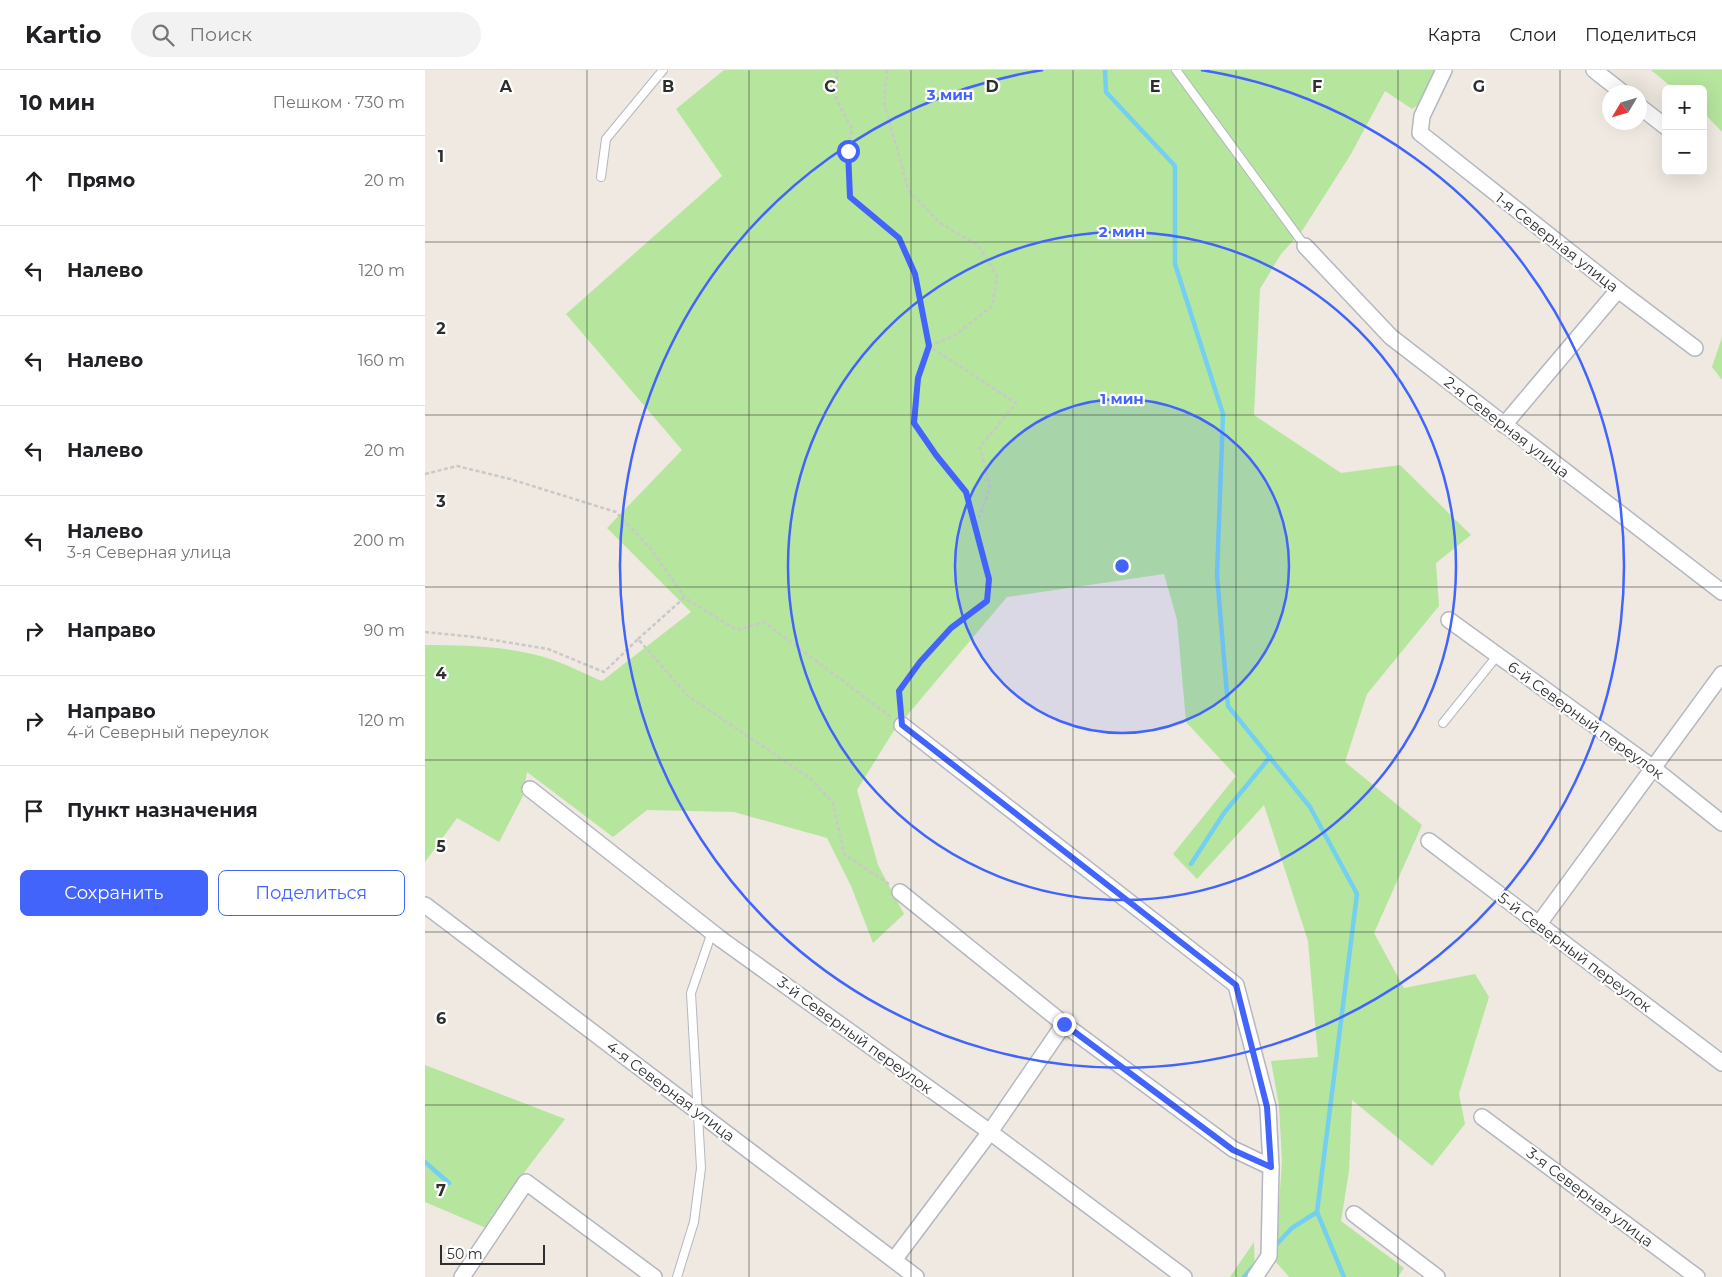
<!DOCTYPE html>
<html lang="ru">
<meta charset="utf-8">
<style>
body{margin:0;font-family:Montserrat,sans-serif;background:#f2f2f2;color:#202124}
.controls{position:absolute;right:15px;top:15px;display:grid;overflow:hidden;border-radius:8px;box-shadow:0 5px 20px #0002}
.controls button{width:45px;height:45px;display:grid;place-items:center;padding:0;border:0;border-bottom:1px solid #e0e0e0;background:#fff;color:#202124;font:25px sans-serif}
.compass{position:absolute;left:1177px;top:15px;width:45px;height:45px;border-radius:50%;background:#fff;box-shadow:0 5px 20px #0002;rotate:232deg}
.scale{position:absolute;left:15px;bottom:12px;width:105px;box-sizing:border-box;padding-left:5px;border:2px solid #2e2e2e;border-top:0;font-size:14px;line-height:18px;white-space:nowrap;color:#2e2e2e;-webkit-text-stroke:4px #fff;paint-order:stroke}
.stop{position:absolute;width:15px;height:15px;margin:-11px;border:4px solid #4264fb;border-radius:50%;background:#fff}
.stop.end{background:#4264fb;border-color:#fff;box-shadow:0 1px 5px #0008}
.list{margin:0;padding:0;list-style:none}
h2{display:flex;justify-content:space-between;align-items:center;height:65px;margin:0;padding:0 20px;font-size:21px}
h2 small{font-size:16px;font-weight:400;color:#757577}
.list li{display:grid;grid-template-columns:32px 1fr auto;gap:15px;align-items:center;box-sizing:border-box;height:90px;padding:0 20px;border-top:1px solid #e0e0e0}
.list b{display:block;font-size:19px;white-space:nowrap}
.list p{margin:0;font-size:16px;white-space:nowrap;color:#757577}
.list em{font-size:16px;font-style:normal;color:#757577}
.actions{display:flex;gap:10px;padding:15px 20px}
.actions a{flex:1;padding:11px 0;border:1px solid #4264fb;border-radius:8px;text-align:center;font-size:18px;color:#4264fb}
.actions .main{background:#4264fb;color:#fff}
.icon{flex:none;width:28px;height:28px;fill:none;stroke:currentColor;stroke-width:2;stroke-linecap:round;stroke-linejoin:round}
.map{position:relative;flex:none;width:1297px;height:1207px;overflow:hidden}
header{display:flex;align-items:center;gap:30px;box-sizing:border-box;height:70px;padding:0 25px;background:#fff;border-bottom:1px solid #e0e0e0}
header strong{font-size:24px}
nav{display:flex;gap:28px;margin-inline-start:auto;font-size:18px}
.search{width:350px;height:45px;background:#f2f2f2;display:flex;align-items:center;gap:12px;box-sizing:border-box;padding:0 18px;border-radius:28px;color:#757577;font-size:19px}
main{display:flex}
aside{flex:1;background:#fff}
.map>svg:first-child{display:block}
.green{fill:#b6e59e}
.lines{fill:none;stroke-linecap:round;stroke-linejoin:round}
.stream{stroke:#75cff0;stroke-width:4.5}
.service-casing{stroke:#b4b7c1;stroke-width:10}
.minor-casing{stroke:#b4b7c1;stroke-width:18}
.path{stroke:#c9c9c9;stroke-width:2.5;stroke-dasharray:4 2.5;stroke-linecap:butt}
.service{stroke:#fff;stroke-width:8}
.minor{stroke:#fff;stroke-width:15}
.route{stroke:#4264fb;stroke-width:6}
.grid{fill:none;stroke:#2e2e2e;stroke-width:1;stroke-opacity:0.55}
.ring{fill:none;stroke:#4264fb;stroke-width:2.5}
.labels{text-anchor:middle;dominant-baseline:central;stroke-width:4.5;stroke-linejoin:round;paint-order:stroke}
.street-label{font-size:15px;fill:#2e2e2e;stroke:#fff}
.grid-label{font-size:16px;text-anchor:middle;font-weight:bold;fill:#2e2e2e;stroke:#fff;stroke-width:4.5;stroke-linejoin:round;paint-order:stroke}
.centre{fill:#4264fb;stroke:#fff;stroke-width:2.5}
.ring-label{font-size:15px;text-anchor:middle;font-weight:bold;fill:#4264fb;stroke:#fff;stroke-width:4.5;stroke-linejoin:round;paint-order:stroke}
</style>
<header>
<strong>Kartio</strong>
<div class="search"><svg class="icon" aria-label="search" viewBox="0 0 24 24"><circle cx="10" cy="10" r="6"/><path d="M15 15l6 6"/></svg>Поиск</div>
<nav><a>Карта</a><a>Слои</a><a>Поделиться</a></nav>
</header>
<main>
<aside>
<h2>10 мин<small>Пешком · 730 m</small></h2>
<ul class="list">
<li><svg class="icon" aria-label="ahead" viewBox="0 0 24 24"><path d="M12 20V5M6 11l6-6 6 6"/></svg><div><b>Прямо</b></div><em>20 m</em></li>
<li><svg class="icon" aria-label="left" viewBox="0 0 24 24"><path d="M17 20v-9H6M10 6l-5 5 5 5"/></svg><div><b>Налево</b></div><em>120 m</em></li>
<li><svg class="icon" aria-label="left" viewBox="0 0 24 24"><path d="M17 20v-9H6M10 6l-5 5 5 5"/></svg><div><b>Налево</b></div><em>160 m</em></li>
<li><svg class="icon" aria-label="left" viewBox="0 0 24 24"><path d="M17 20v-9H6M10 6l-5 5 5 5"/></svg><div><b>Налево</b></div><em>20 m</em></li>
<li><svg class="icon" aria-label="left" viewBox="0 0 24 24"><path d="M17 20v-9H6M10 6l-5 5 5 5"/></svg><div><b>Налево</b><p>3-я Северная улица</p></div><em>200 m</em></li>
<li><svg class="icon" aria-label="right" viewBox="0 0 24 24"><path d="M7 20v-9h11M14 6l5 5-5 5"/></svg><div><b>Направо</b></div><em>90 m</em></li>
<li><svg class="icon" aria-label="right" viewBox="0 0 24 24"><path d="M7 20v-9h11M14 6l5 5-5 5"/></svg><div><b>Направо</b><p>4-й Северный переулок</p></div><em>120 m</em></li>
<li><svg class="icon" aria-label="arrive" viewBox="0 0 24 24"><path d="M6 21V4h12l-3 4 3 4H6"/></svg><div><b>Пункт назначения</b></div></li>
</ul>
<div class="actions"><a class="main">Сохранить</a><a>Поделиться</a></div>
</aside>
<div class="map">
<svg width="1297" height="1207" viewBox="0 0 1297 1207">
<rect width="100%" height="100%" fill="#efe9e1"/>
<g class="green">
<path d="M299,0h713l-16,33 -9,6 -27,-18 -34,63 -49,77 -21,23 -21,35 -6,126 87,58 59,-8 71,70 -35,28 3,43 -72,88 -22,68 77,63 -48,108 30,55 71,-14 14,23 -30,97 6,30 -33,42 -80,-66 -3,71 -8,50 63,47 -6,9h-109l-14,-16 7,-100 -3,-55 -8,-45 47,-4 -10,-116 -44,-136 -67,74 -24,-25 63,-78 -50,-54 -9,-102 -13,-46 -157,23 -114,135 -36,58 21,75 26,49 -31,29 -22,-57 -24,-48 -93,-26 -87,-2 -34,27 -86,-65 -4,24 -24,46 -42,-24 -32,44v-217c40,0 80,1 119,12 20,6 39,16 58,24l89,-69 -84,-84 75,-78 -116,-136 156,-138 -46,-67z"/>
<polygon points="1226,0 1297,0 1297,62 1278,42 1278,19 1249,19"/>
<polygon points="1297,267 1297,310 1287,297"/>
<polygon points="0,995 140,1049 101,1100 61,1158 0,1132"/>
<polygon points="829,1172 830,1201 826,1207 805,1207"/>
</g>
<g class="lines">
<g class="stream">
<polyline points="680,0 681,22 750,96 750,194 798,344 792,505 803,636 885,737 932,824 892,1142 919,1207"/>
<polyline points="766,794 799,743 845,687"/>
<polyline points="0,1092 24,1113"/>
<polyline points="848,1178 867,1158 892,1142"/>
<polyline points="819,1207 828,1197"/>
</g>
<defs>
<g id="service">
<polyline points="751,0 880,176"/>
<polyline points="176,107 181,69 238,0"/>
<polyline points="1018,653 1072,586"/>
<polyline points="252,1207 269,1152 276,1098 266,923 287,862"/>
</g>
<g id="minor">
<polyline points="1019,0 997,46 995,63 1193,220 1270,278"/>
<polyline points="1169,0 1197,22"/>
<polyline points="1214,36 1241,57"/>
<polyline points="880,176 966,267 1297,522"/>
<polyline points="1079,355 1193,220"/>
<polyline points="1024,550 1227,697 1297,753"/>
<polyline points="477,655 811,915 843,1037 846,1097 844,1186 830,1207"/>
<polyline points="105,719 297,870 565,1062 759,1207"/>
<polyline points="1004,771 1297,993"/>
<polyline points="475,822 639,954 808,1079 846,1097"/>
<polyline points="0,835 491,1207"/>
<polyline points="1113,855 1297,604"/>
<polyline points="1057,1047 1272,1207"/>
<polyline points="929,1144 1012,1207"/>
<polyline points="469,1190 565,1062 639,954"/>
<polyline points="37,1207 101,1112 229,1207"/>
</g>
</defs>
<use href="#service" class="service-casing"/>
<use href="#minor" class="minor-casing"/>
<g class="path">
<polyline points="412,0 411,29 427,58 423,81 425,127 474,169 490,204 504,276 591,333 555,377 565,418 551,456"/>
<polyline points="462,0 459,33 484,121 515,153 554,176 572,206 567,236 529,266 504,276 493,308 489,353 511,385 541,422 564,509 562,531 525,558 495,592 474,621 476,641"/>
<polyline points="0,404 32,396 85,409 191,442 226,479 260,528 312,560 339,552 466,647"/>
<polyline points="0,562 50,567 123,579 179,602 213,569 263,626 385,708 408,733 419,784 464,814"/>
<polyline points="213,569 259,528"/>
</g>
<use href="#service" class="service"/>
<use href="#minor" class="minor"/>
</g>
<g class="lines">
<polyline class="route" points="423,81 425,127 474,168 490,204 504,276 493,308 489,353 511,385 541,422 564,509 562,531 526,558 495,592 474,621 477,655 811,915 842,1037 846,1097 808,1080 639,954"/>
</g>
<path class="grid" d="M162,0v1207M324,0v1207M486,0v1207M648,0v1207M811,0v1207M973,0v1207M1135,0v1207M0,172h1297M0,345h1297M0,517h1297M0,690h1297M0,862h1297M0,1035h1297"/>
<circle cx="697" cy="496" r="167" fill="#4264fb" fill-opacity=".12"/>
<g class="ring">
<circle cx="697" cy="496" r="167"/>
<circle cx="697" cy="496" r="334"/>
<path d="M776 0A502 502 0 1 1 618 0"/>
</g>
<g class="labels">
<g class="street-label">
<text transform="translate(1132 172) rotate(38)">1-я Северная улица</text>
<text transform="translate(1082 357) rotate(38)">2-я Северная улица</text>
<text transform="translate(1161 650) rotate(36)">6-й Северный переулок</text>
<text transform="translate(1150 882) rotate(37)">5-й Северный переулок</text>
<text transform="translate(430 965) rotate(36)">3-й Северный переулок</text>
<text transform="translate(246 1021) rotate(37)">4-я Северная улица</text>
<text transform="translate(1165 1127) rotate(37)">3-я Северная улица</text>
</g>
</g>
<g class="grid-label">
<text x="81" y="22">A</text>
<text x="243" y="22">B</text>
<text x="405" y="22">C</text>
<text x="567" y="22">D</text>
<text x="730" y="22">E</text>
<text x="892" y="22">F</text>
<text x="1054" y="22">G</text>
<text x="16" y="92">1</text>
<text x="16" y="264">2</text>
<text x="16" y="437">3</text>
<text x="16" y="609">4</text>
<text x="16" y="782">5</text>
<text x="16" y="954">6</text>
<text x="16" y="1126">7</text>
</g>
<circle cx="697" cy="496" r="8" class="centre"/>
<g class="ring-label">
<text x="525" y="30">3 мин</text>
<text x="697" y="167">2 мин</text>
<text x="697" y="334">1 мин</text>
</g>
</svg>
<div class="controls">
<button>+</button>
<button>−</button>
</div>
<svg class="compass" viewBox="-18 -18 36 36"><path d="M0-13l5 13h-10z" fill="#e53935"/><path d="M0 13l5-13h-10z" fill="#757577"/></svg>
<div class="scale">50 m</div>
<div class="stop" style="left:423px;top:81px"></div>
<div class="stop end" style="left:639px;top:954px"></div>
</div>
</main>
